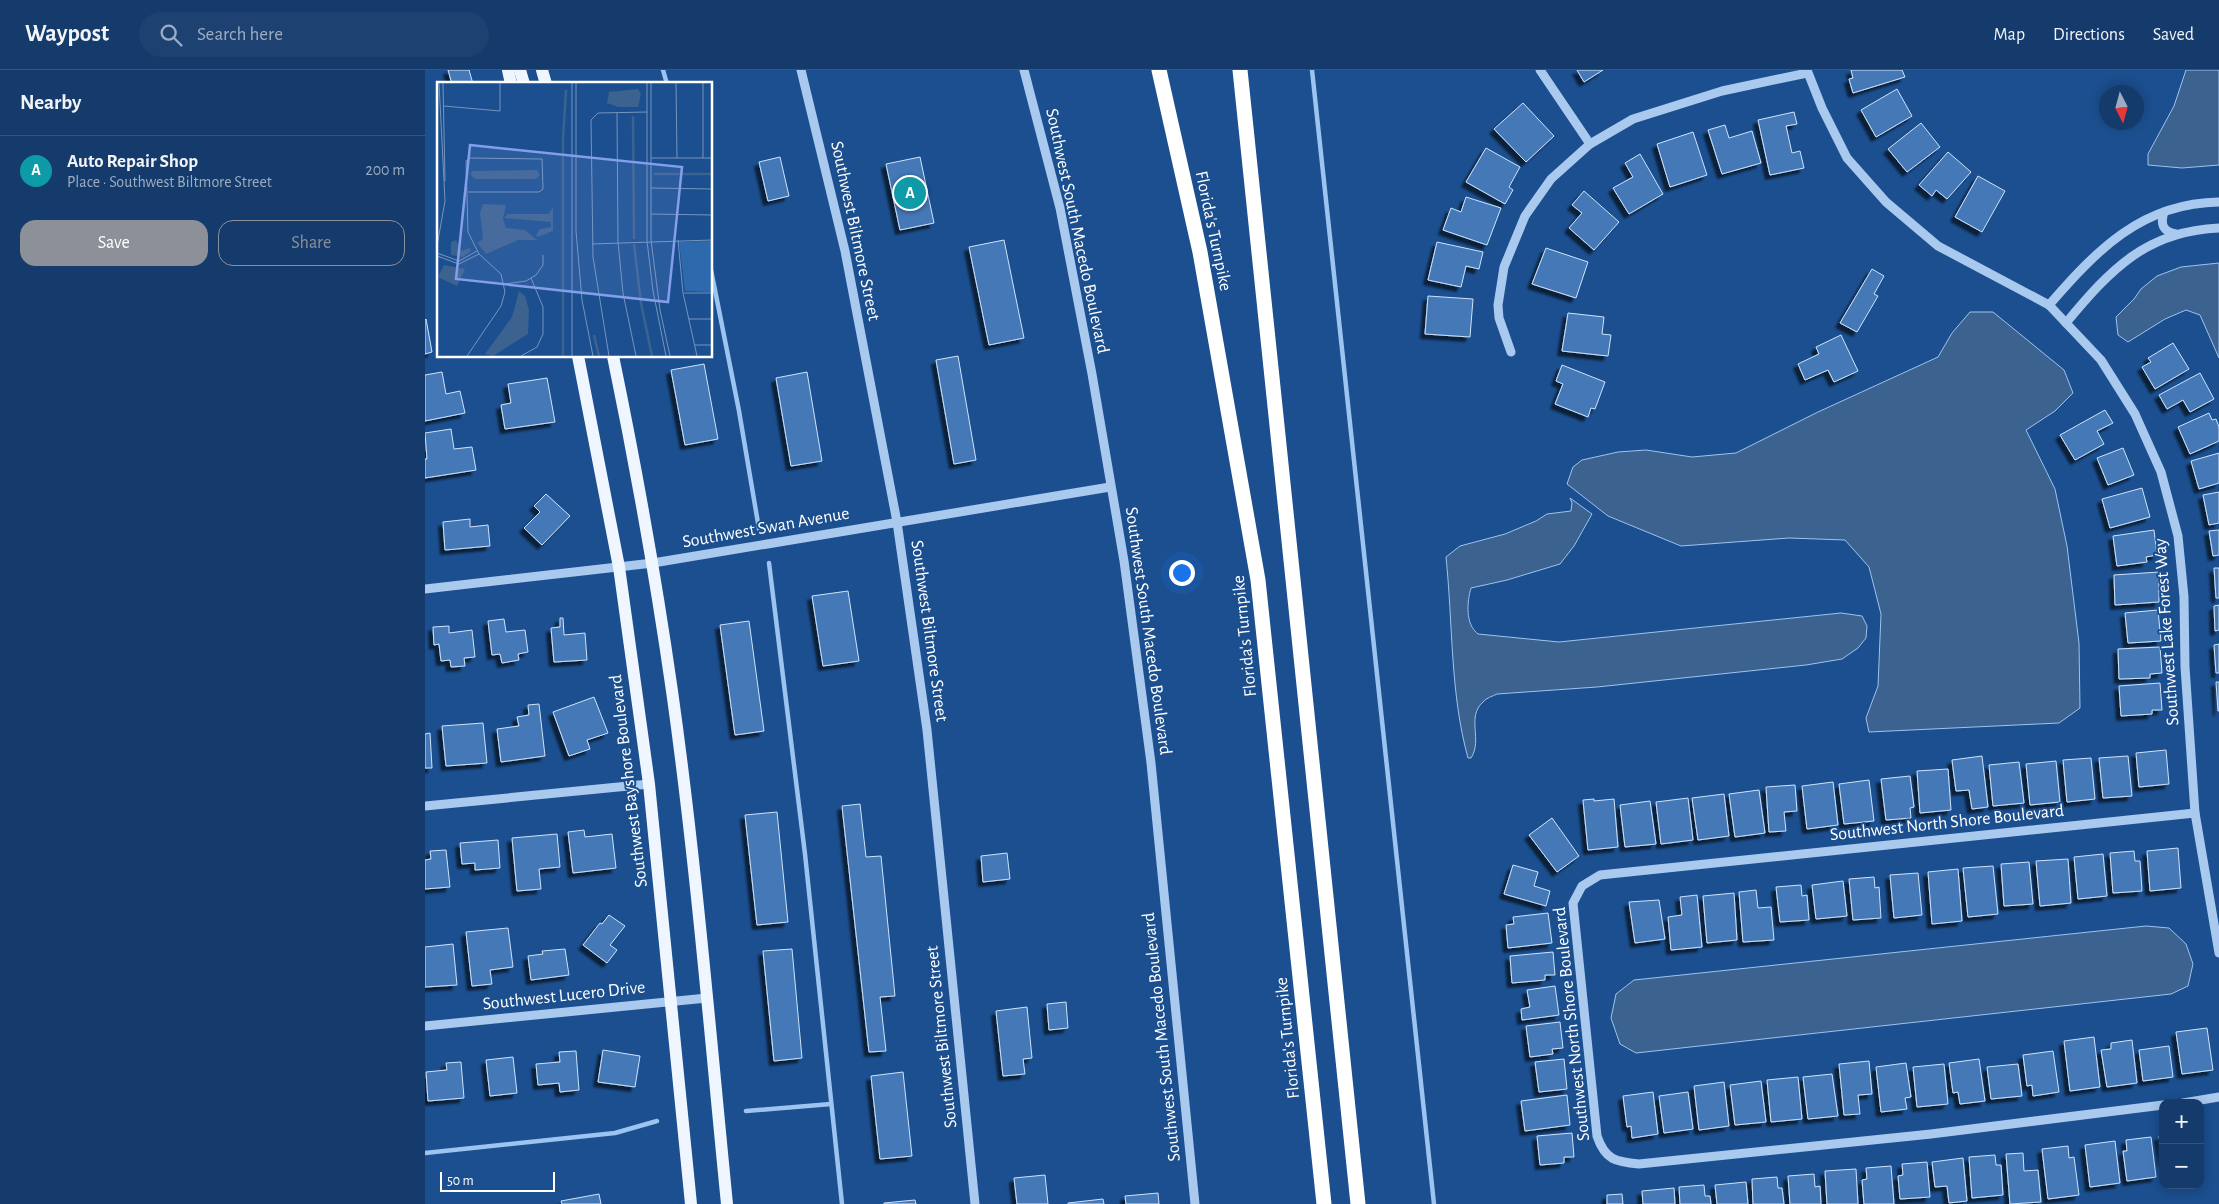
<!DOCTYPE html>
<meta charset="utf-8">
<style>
body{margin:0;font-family:"Alegreya Sans",sans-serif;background:#1d4271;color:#f1f3f6}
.controls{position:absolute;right:15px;bottom:15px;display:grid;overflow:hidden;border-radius:10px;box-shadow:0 2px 12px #0003}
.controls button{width:45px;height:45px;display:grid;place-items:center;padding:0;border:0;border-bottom:1px solid #33557e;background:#143b6b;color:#f1f3f6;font:25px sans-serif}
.compass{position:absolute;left:1674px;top:15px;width:45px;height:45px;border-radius:50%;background:#143b6b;box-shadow:0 2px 12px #0003;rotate:174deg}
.scale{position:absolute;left:15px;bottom:12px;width:115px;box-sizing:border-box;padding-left:5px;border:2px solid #fff;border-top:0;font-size:14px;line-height:18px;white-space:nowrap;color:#fff;-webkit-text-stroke:4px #1b4f8f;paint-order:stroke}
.you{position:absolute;left:756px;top:502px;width:18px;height:18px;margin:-12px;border:4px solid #fff;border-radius:50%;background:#1a73e8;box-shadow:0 0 0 8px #1a73e833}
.badge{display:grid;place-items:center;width:32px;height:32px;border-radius:50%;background:#8c9099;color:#fff;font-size:16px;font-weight:700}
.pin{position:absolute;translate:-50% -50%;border:2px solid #fff;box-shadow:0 1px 5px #0006}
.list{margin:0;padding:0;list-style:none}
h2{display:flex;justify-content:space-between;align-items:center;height:65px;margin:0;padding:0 20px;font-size:21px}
h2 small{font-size:16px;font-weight:400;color:#9dadc1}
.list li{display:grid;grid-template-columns:32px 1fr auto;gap:15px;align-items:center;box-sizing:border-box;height:70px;padding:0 20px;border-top:1px solid #33557e}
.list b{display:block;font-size:19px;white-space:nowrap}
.list p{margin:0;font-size:16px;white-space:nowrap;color:#9dadc1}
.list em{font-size:16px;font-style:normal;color:#9dadc1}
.actions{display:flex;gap:10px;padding:15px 20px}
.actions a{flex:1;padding:11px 0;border:1px solid #8c9099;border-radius:15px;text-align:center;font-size:18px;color:#8c9099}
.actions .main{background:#8c9099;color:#fff}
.icon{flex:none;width:28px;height:28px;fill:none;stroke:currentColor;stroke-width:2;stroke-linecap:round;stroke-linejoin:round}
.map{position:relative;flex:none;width:1794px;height:1134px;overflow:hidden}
header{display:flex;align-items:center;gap:30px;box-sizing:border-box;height:70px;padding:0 25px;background:#143b6b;border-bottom:1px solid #33557e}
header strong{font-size:24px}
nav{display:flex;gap:28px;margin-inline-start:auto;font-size:18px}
.search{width:350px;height:45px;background:#1d4271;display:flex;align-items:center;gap:12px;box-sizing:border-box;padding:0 18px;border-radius:28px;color:#9dadc1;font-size:19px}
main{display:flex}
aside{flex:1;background:#143b6b}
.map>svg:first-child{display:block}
.water{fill:#3c6290;stroke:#9cc4f0}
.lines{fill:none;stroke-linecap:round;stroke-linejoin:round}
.stream{stroke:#9cc4f0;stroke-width:4.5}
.building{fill:#4478b7;stroke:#cfe3fa;filter:url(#shadow)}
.minor{stroke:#a9c9ee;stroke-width:9}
.major{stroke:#f0f6ff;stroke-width:12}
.highway{stroke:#fff;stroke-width:15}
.labels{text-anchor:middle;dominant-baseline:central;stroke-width:4;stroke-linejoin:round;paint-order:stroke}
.street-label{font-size:18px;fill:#fff;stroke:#1b4f8f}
.inset-river{fill:none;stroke:#3c6290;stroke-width:2.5}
.inset-road{fill:none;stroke:#7695bc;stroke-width:1}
.view{fill:#839eea;fill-opacity:0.15;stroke:#839eea;stroke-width:2.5}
.inset-edge{fill:none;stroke:#fff;stroke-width:2.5}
</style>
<header>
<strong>Waypost</strong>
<div class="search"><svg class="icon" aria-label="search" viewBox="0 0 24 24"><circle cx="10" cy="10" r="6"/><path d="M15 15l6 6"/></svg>Search here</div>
<nav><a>Map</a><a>Directions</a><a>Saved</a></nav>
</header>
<main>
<aside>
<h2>Nearby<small></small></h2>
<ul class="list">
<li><span class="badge" style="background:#0f9aa8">A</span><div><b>Auto Repair Shop</b><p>Place · Southwest Biltmore Street</p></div><em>200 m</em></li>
</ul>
<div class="actions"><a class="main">Save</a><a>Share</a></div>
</aside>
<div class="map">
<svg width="1794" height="1134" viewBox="0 0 1794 1134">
<defs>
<filter id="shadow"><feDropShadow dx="-4.5" dy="4.5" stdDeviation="1" flood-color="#0009"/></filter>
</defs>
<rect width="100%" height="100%" fill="#1b4f8f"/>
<g class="water">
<polygon points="1761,0 1794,0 1794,95 1757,98 1723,95 1723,84 1749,36"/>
<polygon points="1794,193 1794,288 1775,245 1761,240 1740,249 1703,272 1693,265 1691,247 1709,229 1716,219 1732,206 1756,197"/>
<polygon points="1545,242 1568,242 1639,300 1648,323 1630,341 1601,360 1630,419 1642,476 1654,573 1655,638 1634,653 1444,662 1441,648 1453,616 1456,544 1444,497 1420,470 1364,468 1256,476 1183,446 1142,414 1148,397 1157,390 1193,382 1221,380 1267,387 1311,383 1393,342 1513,287 1527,263"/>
<path d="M1145,428l22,16 -18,32 -14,18 -53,16 -36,8c-4,14 -6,36 7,46l81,8 282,-29 21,3 5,10 -1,12 -8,10 -16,11 -36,6 -209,22 -100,7c-4,2 -11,4 -14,8 -17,15 0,38 -12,56h-3c-18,-65 -15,-134 -22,-201l14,-11 45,-12 31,-13 11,-7 24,-3 1,-8z"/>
<polygon points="1721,856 1744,858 1761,874 1768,894 1763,916 1746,924 1211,983 1195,974 1186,948 1191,924 1209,910"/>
</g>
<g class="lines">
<g class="stream">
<polyline points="238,0 242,14"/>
<polyline points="887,0 1009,1134"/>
<polyline points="286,200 314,341 334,459"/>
<polyline points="344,493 380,784 417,1134"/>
<polyline points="321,1041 406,1034"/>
<polyline points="0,1083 190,1063 232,1051"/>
</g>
</g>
<g class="building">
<polygon points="23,0 44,0 48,14 27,14"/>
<polygon points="1152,0 1178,0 1159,12"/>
<polygon points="1426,0 1477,0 1480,7 1428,23 1424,9 1428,8"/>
<polygon points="1472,19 1487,46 1451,67 1436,40"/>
<polygon points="1098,33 1129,66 1101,92 1069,59"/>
<polygon points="1369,42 1372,54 1361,56 1367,83 1375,81 1379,98 1345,105 1333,50"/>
<polygon points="1496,53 1515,77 1482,102 1463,79"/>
<polygon points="1300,55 1304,68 1327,61 1336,93 1297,104 1283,60"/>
<polygon points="1268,62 1282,105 1245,117 1232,74"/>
<polygon points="1061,78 1095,97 1084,117 1088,120 1080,134 1041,112"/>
<polygon points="1523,82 1546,102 1522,129 1511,120 1507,126 1494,115"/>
<polygon points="1215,84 1238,124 1204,144 1188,118 1208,107 1200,93"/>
<polygon points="355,87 364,126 343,131 334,92"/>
<polygon points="495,87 509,153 475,160 461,94"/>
<polygon points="1553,106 1580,121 1557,162 1530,147"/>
<polygon points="1159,121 1194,152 1169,180 1144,158 1157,143 1147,135"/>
<polygon points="1041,127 1076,138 1062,175 1018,160 1026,138 1036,142"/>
<polygon points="579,170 599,268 564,275 544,177"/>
<polygon points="1012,172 1058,182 1054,199 1041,196 1036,217 1003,210"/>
<polygon points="1121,178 1163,192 1151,228 1107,214"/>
<polygon points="1447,199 1459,206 1449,224 1453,226 1432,262 1415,253"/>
<polygon points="1003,226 1048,229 1045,267 1000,264"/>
<polygon points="1143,243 1179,247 1177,264 1186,265 1183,286 1137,281"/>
<polygon points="1,249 7,282 0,284 0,250"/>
<polygon points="1416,265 1433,301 1409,312 1403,300 1380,310 1373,294 1394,284 1391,277"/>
<polygon points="1748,273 1764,299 1730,319 1717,297 1726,292 1723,288"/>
<polygon points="533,286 551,390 529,394 511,290"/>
<polygon points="279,294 293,369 260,375 246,300"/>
<polygon points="1137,295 1180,312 1170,339 1166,338 1163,347 1130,334 1138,314 1131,311"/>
<polygon points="17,302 21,324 35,321 40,343 0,351 0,305"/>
<polygon points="382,302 397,391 366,396 351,308"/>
<polygon points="1775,303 1789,329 1765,342 1758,330 1742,339 1734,325"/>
<polygon points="122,308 130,352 80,359 76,335 86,333 83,314"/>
<polygon points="1680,340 1688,353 1672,361 1679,374 1650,390 1635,365"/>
<polygon points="1784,343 1787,350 1791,349 1794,357 1794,371 1765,384 1753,357"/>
<polygon points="26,359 29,379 47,377 51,400 0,408 0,389 2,389 0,363"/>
<polygon points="1698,378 1709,405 1683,415 1672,388"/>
<polygon points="1794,383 1794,413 1774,419 1766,391"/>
<polygon points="1717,418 1725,447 1685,458 1677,429"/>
<polygon points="1794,422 1794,453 1784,455 1778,425"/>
<polygon points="121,424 145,446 117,475 99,458 115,442 109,436"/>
<polygon points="45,449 45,457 63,455 65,476 20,480 18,452"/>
<polygon points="1729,460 1732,485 1721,487 1722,492 1692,496 1688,466"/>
<polygon points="1794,460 1794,485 1788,486 1784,461"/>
<polygon points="1789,498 1794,498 1794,528 1791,528"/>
<polygon points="1734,502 1734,532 1690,535 1689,505"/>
<polygon points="423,521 434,591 398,596 387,526"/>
<polygon points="1794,535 1794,560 1790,561 1789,536"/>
<polygon points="1733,540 1736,571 1703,573 1700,543"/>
<polygon points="135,548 138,548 139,565 160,563 162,590 129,592 126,558 135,557"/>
<polygon points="79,549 81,562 100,560 103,582 93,584 94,590 77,593 75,584 67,585 63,551"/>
<polygon points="324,551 339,661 310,665 295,555"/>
<polygon points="24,556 24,563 47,560 50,587 39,588 40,596 26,597 25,590 16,591 14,574 9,575 8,557"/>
<polygon points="1794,574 1794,603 1791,603 1789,575"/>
<polygon points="1735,577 1737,603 1725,604 1725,608 1694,609 1693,579"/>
<polygon points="1791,612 1794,612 1794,641 1793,641"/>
<polygon points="1735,613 1737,640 1727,640 1727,644 1696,646 1694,616"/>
<polygon points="169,627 183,663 162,670 165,679 144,686 128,642"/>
<polygon points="114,634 120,686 76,692 72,659 94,656 92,647 104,645 103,635"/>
<polygon points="58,653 62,693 21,696 17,656"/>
<polygon points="5,663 7,698 0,698 0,664"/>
<polygon points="1741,680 1744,714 1714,717 1711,683"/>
<polygon points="1557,686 1563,737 1547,739 1544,720 1531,721 1527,690"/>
<polygon points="1703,686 1707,726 1678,728 1674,688"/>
<polygon points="1666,688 1670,729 1642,732 1638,690"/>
<polygon points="1631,691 1635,732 1605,735 1601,694"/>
<polygon points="1594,692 1599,733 1568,736 1564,695"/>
<polygon points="1523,699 1526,740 1495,743 1492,701"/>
<polygon points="1485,706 1489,737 1485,738 1486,748 1461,750 1456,709"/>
<polygon points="1444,710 1449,751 1419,754 1414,714"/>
<polygon points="1408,712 1413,755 1382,759 1377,716"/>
<polygon points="1370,715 1372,741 1359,742 1361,761 1344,762 1341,717"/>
<polygon points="1334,720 1340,763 1310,767 1304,724"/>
<polygon points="1299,724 1304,766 1273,770 1267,728"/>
<polygon points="1263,728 1268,770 1236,774 1231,732"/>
<polygon points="1169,729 1169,731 1189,729 1193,777 1163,780 1158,730"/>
<polygon points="1225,731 1231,774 1200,777 1195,735"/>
<polygon points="435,734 441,787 456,786 470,926 455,927 461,981 444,982 417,736"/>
<polygon points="352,742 363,852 332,855 320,745"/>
<polygon points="1127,748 1154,786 1132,802 1104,765"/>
<polygon points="159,760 160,767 187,764 191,798 148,803 143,762"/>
<polygon points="132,764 135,797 114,799 116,819 92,821 87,768"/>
<polygon points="73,770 75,798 50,800 50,793 37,794 35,773"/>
<polygon points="1753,778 1756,818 1725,821 1722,781"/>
<polygon points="21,780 25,817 0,819 0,790 6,789 5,781"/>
<polygon points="1709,781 1710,791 1715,791 1717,821 1688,823 1685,783"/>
<polygon points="582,783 585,809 558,812 556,786"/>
<polygon points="1678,784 1682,826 1653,829 1649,787"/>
<polygon points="1643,789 1646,833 1615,836 1611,791"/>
<polygon points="1604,792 1608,834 1579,836 1576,794"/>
<polygon points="1088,795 1113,802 1109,816 1125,821 1121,836 1079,824"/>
<polygon points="1568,796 1573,844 1543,847 1538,798"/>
<polygon points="1533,799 1537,851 1507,854 1503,802"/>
<polygon points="1493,803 1497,845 1469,848 1465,805"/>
<polygon points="1449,807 1450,818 1454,817 1456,848 1428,850 1424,809"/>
<polygon points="1418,811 1422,846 1391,849 1387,815"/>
<polygon points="1376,815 1377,826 1382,825 1384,850 1355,852 1351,817"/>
<polygon points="1331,820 1333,838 1346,837 1349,870 1318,872 1314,822"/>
<polygon points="1309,823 1312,870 1282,873 1278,826"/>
<polygon points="1272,825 1277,877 1246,880 1243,847 1257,845 1255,827"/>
<polygon points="1234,830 1240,869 1210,873 1204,832"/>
<polygon points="1123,843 1127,873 1083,878 1081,855 1089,854 1088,847"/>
<polygon points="184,845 200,856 185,875 192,880 182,893 158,875 175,853 177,854"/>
<polygon points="83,858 88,897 65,900 67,914 47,916 41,862"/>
<polygon points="28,874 32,915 0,917 0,877"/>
<polygon points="140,879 144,905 106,910 103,886 118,884 117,881"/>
<polygon points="367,879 377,988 349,991 338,881"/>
<polygon points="1128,882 1130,905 1120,905 1120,910 1087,913 1085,886"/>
<polygon points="1130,916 1134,945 1097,950 1096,939 1105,937 1102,920"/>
<polygon points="641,932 643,958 624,960 622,934"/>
<polygon points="602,937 607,988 598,989 600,1004 578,1006 571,941"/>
<polygon points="1135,952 1138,978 1127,979 1128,984 1105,987 1101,956"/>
<polygon points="1782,958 1788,1000 1757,1004 1751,962"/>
<polygon points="1669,967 1675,1017 1645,1021 1639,971"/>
<polygon points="1707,970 1712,1013 1682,1017 1676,980 1686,979 1686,973"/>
<polygon points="1744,976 1748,1007 1718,1011 1714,980"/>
<polygon points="178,980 215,986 210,1017 173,1012"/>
<polygon points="151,981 154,1020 135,1022 134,1013 113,1015 111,994 135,992 134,982"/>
<polygon points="1628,981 1634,1022 1608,1026 1607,1015 1602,1016 1598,985"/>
<polygon points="88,987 92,1023 65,1026 61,990"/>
<polygon points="1139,989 1142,1019 1114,1022 1110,992"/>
<polygon points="1554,989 1560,1031 1535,1034 1533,1022 1528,1023 1524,993"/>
<polygon points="1444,991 1447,1024 1433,1025 1435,1044 1419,1045 1414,994"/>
<polygon points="36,992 39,1028 3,1031 1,1002 22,1000 21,993"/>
<polygon points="1481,993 1486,1027 1480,1028 1482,1039 1456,1042 1451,997"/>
<polygon points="1519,994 1523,1034 1492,1037 1488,997"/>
<polygon points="1593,994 1597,1026 1566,1029 1562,997"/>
<polygon points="478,1002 487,1086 455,1089 446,1006"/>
<polygon points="1407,1004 1413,1046 1383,1049 1378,1007"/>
<polygon points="1373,1007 1377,1049 1346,1052 1342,1010"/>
<polygon points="1336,1011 1341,1052 1310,1055 1305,1015"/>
<polygon points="1299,1012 1304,1056 1274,1060 1269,1016"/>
<polygon points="1228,1022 1233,1064 1207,1068 1206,1056 1202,1057 1198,1026"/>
<polygon points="1263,1022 1268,1059 1239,1063 1234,1026"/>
<polygon points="1142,1025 1145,1055 1100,1061 1096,1031"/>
<polygon points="1147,1063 1149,1087 1139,1087 1139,1093 1115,1095 1112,1066"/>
<polygon points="1734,1066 1738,1066 1738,1092"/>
<polygon points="1726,1067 1731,1107 1702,1111 1698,1081 1702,1081 1701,1070"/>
<polygon points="1690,1071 1695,1113 1665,1117 1660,1075"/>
<polygon points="1643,1076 1644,1088 1649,1087 1654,1125 1623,1129 1617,1079"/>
<polygon points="1598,1083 1599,1101 1613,1100 1616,1132 1585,1134 1581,1084"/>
<polygon points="1570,1085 1571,1095 1576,1095 1578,1125 1547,1128 1544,1087"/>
<polygon points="1538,1088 1542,1131 1524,1133 1522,1116 1510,1117 1507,1092"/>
<polygon points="1502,1092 1505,1127 1475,1129 1473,1106 1478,1105 1477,1094"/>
<polygon points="1466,1096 1469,1134 1439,1134 1437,1110 1442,1109 1441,1098"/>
<polygon points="1431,1099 1433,1134 1402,1134 1400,1101"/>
<polygon points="1389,1104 1390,1117 1395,1116 1396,1134 1365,1134 1363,1106"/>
<polygon points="620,1105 623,1134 592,1134 589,1108"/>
<polygon points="1352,1107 1353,1118 1357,1118 1359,1134 1328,1134 1327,1109"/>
<polygon points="1321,1112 1323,1134 1292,1134 1290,1115"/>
<polygon points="1279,1115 1280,1126 1285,1126 1286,1134 1255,1134 1254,1117"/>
<polygon points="1249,1118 1250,1134 1218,1134 1217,1121"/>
<polygon points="733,1123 734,1134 701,1134 700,1126"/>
<polygon points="174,1124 176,1134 137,1134 136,1131"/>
<polygon points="1197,1124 1198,1134 1182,1134 1182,1125"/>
<polygon points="678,1129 679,1134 643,1134 643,1133"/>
<polygon points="490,1130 491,1134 459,1134 459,1133"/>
</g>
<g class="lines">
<g class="minor">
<polyline points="376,0 420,181 472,452 502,660 550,1134"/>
<polyline points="599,0 635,138 667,304 699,491 726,693 770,1134"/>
<polyline points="1115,0 1165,74"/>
<polyline points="1382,0 1397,38 1422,88 1461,132 1513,176 1624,235 1676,290 1710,344 1736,402 1753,466 1759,527 1760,597 1770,743 1794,883"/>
<path d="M1739,142c-4,12 -1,20 12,22"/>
<path d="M1624,235c47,-54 92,-102 170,-103"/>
<path d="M1641,253c44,-53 80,-92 153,-95"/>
<polyline points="1086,282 1074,248 1073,235 1079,197 1100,146 1126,109 1165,74 1208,49 1297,21 1382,3"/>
<polyline points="0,519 228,493 685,417"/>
<polyline points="0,736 224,714"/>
<polyline points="0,956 282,928"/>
<polyline points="1758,1033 1794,1027"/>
<path d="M1738,1035l-232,29 -292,30c-23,-2 -34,-4 -42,-28l-24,-233 9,-17 18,-11 595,-62"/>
</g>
<g class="major">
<polyline points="83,0 86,14"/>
<polyline points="95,0 99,14"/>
<polyline points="117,0 121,14"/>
<polyline points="153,286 194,497 224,714 266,1134"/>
<path d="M188,286c23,111 43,223 59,335 24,170 38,342 55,513"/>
</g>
<g class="highway">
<polyline points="734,0 775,182 833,510 899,1134"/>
<polyline points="815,0 933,1134"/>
</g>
</g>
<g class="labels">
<g class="street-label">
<text transform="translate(430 161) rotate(78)">Southwest Biltmore Street</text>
<text transform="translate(652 161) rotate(78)">Southwest South Macedo Boulevard</text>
<text transform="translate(788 161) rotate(78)">Florida's Turnpike</text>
<text transform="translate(341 458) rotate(-10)">Southwest Swan Avenue</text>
<text transform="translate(504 561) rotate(82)">Southwest Biltmore Street</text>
<text transform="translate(723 561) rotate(82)">Southwest South Macedo Boulevard</text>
<text transform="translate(1742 562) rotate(-94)">Southwest Lake Forest Way</text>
<text transform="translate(820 566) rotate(-96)">Florida's Turnpike</text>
<text transform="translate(204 711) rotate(-97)">Southwest Bayshore Boulevard</text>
<text transform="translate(1522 753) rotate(-6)">Southwest North Shore Boulevard</text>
<text transform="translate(139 926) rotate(-6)">Southwest Lucero Drive</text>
<text transform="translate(1147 954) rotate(-96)">Southwest North Shore Boulevard</text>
<text transform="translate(517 967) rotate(-96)">Southwest Biltmore Street</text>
<text transform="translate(737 967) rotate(-96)">Southwest South Macedo Boulevard</text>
<text transform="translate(863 968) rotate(-96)">Florida's Turnpike</text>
</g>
</g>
<g transform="translate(12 12)">
<rect width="275" height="275" fill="#1b4f8f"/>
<path d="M275,159v51l-27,-1 -6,-49z" fill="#2e69ad"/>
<path d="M201,7l3,5 -3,13h-20l-11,-4 2,-11zM100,88l3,5 -4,4h-61l-5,-5 3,-3zM46,122l23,1 -3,14 3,9 19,2 12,10h-19l-32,14 -9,-11 6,-4 -3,-26zM116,125v24l-15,6 -2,-2 4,-6 11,-2v-5l-47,-4 4,-4h41zM19,158l5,11 9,-3 1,3 -8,6 -12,-2v-13zM7,183l21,4 -8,17 -19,-9zM82,209l6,5 4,14 -1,24 -35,22 -8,-2 27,-37z" fill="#3c6290"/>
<path class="inset-river" d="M196,34l1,123M217,92h58M197,162l7,59 11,53M157,253l5,21M126,274v-217l3,-49"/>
<path class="inset-road" d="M6,1l2,98M139,1v148l6,69 11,56M210,1v158l6,50 13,65M214,1v157l9,70 10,46M239,1l1,75M7,24l56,5v-28M180,31l1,129 5,51 13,63M214,76h61M266,76v-75M214,106l61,1M214,132l61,1M241,158l5,53 14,63M155,162l120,-4M0,164l8,-45 -6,-118M0,171l22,8 18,-10M0,174l22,8 20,-10M68,202l21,-3 10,-6 7,-10v-10M247,211h28M252,237h23M258,263h17M30,274l34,-50 4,-14 -4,-18 -22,-20 -11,-22 -2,-71 3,-3 73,1 1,30 -4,3h-71M84,274l16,-9 6,-13v-27l-12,-29M135,274v-273M172,274l-16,-99 -2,-137 7,-7 49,-1"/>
<path class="view" d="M33,63l212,22 -14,135 -212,-23z"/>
<rect width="275" height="275" class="inset-edge"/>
</g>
</svg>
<div class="controls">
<button>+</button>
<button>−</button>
</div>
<svg class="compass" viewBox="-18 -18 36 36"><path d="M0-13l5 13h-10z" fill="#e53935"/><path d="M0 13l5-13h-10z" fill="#9dadc1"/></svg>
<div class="scale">50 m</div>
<div class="you"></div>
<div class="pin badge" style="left:485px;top:123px;background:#0f9aa8">A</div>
</div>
</main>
